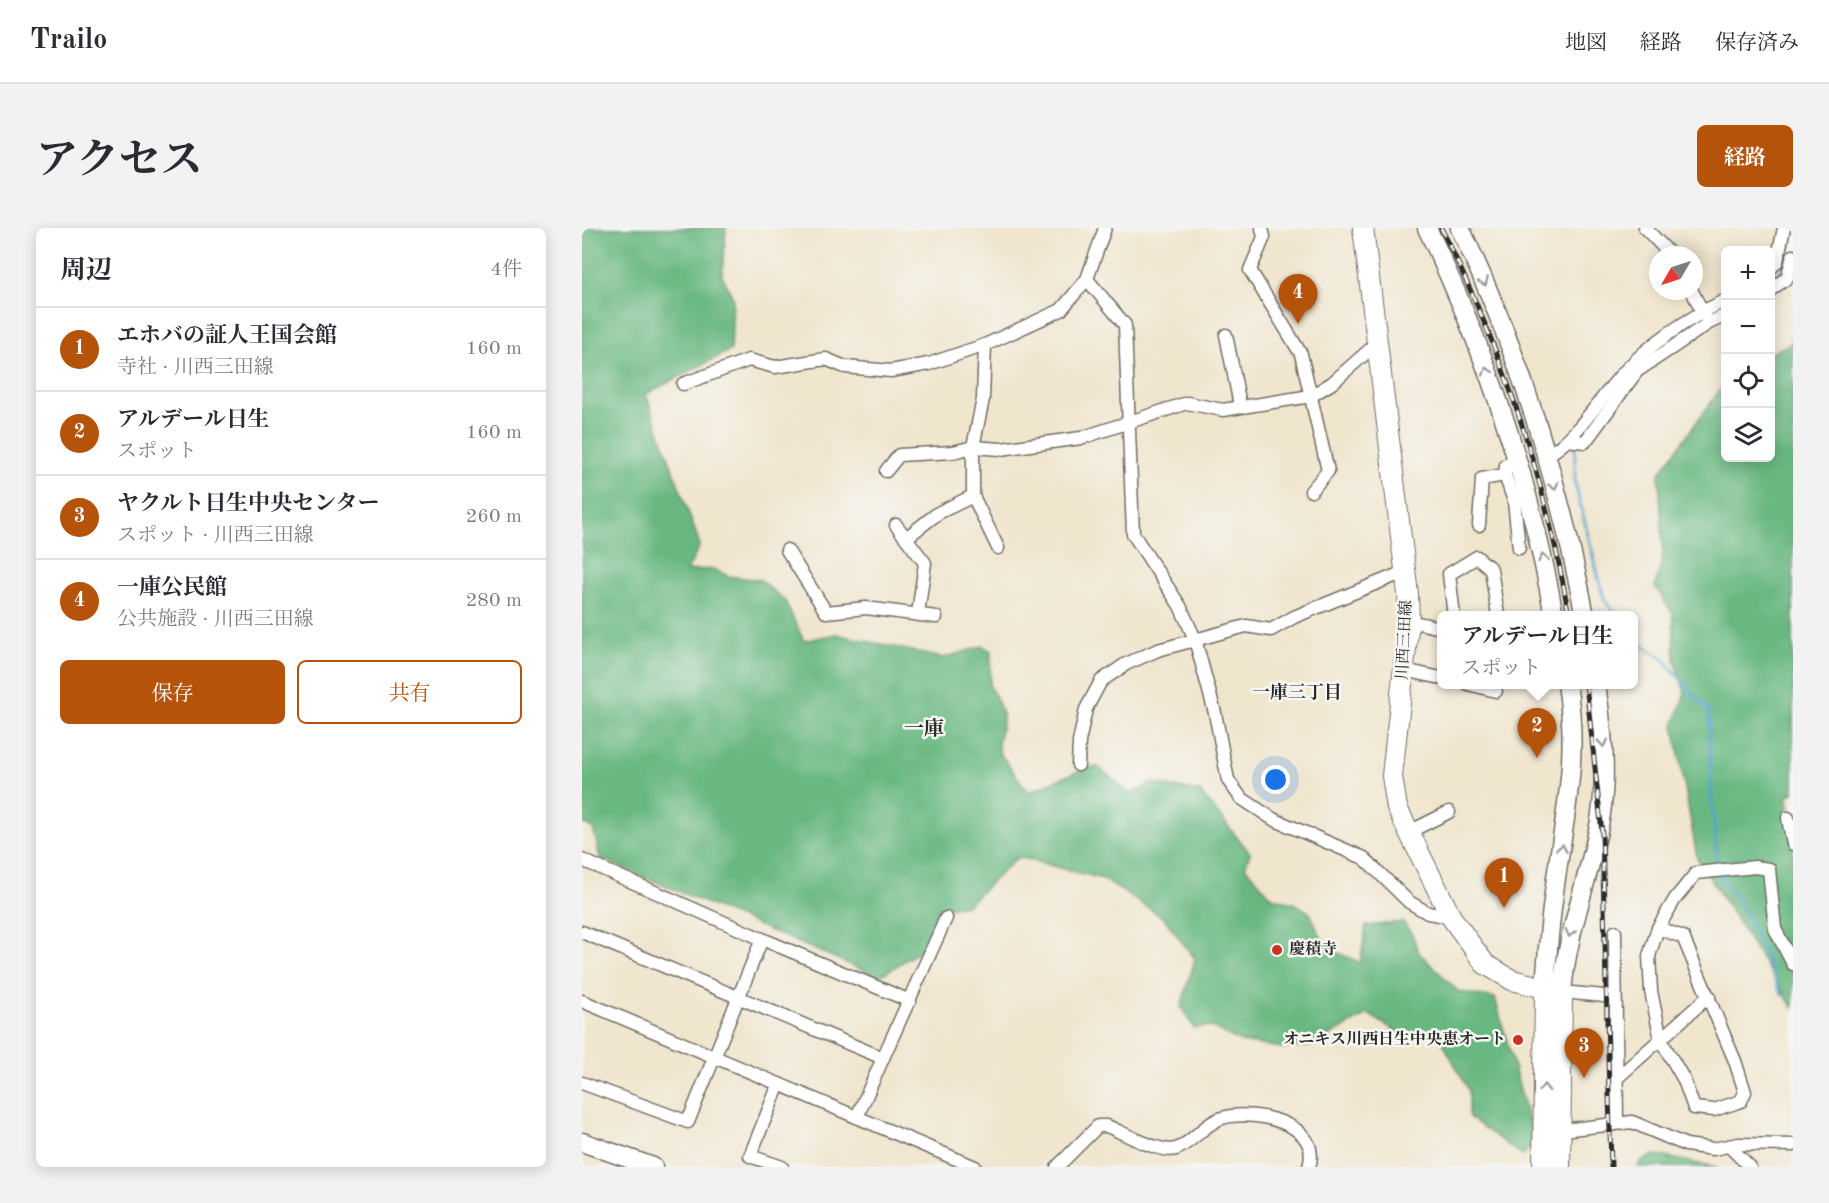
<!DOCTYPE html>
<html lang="ja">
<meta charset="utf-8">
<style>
body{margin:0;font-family:"Old Standard TT","Noto Serif JP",serif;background:#f2f2f3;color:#2b2b33}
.controls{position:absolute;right:18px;top:18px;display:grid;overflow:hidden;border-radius:9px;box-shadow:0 3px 15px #0003}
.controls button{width:54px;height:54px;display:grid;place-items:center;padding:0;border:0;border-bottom:2px solid #e1e1e2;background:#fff;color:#2b2b33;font:30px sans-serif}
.compass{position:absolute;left:1067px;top:18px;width:54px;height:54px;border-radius:50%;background:#fff;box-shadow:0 3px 15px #0003;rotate:231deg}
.you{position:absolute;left:694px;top:552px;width:21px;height:21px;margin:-15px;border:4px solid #fff;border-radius:50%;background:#1a73e8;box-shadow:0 0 0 9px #1a73e833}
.badge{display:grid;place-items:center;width:39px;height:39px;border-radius:50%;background:#b45309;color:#fff;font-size:20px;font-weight:700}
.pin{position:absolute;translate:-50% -50px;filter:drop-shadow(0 2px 3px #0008)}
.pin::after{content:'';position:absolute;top:32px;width:21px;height:18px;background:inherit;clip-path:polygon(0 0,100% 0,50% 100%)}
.popup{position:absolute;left:855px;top:383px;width:201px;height:78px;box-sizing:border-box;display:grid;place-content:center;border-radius:9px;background:#fff;filter:drop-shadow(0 2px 4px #0005);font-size:20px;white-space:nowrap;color:#7c7c81}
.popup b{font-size:22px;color:#2b2b33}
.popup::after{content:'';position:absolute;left:50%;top:100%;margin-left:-12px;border:12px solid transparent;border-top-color:#fff}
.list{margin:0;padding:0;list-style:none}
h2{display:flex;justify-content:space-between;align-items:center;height:78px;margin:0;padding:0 24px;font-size:26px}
h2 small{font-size:20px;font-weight:400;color:#7c7c81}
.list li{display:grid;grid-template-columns:39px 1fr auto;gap:18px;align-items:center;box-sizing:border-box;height:84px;padding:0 24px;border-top:2px solid #e1e1e2}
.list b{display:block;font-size:22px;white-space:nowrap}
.list p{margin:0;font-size:20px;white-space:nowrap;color:#7c7c81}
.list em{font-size:20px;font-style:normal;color:#7c7c81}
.actions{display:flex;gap:12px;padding:18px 24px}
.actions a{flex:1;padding:14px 0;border:2px solid #b45309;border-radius:9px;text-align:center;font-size:21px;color:#b45309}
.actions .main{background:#b45309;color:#fff}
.icon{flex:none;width:33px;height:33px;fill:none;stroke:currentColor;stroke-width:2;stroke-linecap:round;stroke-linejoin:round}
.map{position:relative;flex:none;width:1211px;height:939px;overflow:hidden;border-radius:9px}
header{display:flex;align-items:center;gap:36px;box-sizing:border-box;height:84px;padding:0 30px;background:#fff;border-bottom:2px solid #e1e1e2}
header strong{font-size:28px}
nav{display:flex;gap:33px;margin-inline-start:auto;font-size:21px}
.intro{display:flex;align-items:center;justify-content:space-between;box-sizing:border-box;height:144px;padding:0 36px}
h1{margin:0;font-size:42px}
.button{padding:15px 27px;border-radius:9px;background:#b45309;color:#fff;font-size:21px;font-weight:700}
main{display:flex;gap:36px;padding:0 36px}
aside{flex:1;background:#fff;border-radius:9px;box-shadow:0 3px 15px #0003}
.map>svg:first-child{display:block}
.forest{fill:#69b881;stroke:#4a7256;stroke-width:1.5}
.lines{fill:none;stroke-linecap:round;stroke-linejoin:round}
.stream{stroke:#54a3ce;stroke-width:3}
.street-casing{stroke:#706c64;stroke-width:15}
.secondary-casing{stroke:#706c64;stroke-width:21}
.primary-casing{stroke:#706c64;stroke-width:22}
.street{stroke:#fff;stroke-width:12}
.secondary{stroke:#fff;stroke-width:18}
.primary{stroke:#fff;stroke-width:20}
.rail-casing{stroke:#2b2b2b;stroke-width:5}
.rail{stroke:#f6f6f2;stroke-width:3;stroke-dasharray:9;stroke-linecap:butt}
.oneway{stroke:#a0a0a0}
.poi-dot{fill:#c8321e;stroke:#f6f6f2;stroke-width:2}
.labels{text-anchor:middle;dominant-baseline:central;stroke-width:5;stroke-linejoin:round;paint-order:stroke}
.street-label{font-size:16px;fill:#2b2b2b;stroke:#f6f6f2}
.poi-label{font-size:16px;font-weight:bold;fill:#2b2b2b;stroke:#f6f6f2;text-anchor:start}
.neighbourhood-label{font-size:18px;font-weight:bold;fill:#2b2b2b;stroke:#f6f6f2}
.quarter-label{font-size:20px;font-weight:bold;fill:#2b2b2b;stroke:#f6f6f2}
</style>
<header>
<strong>Trailo</strong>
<nav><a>地図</a><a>経路</a><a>保存済み</a></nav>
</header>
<div class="intro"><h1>アクセス</h1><a class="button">経路</a></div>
<main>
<aside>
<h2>周辺<small>4件</small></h2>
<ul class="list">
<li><span class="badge">1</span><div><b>エホバの証人王国会館</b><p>寺社 · 川西三田線</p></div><em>160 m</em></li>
<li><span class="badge">2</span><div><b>アルデール日生</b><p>スポット</p></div><em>160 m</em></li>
<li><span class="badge">3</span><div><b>ヤクルト日生中央センター</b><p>スポット · 川西三田線</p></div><em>260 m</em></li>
<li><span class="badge">4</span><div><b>一庫公民館</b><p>公共施設 · 川西三田線</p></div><em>280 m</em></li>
</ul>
<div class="actions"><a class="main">保存</a><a>共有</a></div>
</aside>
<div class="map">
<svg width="1211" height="939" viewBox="0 0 1211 939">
<rect width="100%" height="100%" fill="#f6f6f2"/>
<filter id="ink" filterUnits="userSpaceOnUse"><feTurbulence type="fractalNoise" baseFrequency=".0167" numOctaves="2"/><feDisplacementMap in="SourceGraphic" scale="12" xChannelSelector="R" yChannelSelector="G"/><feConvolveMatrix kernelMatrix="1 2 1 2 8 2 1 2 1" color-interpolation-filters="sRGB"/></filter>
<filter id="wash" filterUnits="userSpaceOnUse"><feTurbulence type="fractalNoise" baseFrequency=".008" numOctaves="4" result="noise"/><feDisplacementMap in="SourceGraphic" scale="24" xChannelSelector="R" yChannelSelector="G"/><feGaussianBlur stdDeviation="1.35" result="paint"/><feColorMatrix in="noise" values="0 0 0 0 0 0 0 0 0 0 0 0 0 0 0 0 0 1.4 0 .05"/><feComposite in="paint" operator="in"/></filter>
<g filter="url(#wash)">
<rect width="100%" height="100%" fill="#f0e5cd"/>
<g class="forest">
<polygon points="0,0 144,0 140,47 151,70 149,122 64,166 118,317 105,343 131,341 146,348 179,352 203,373 222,413 254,406 361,430 401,418 409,423 408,459 416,473 421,490 416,516 417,524 446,564 504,540 516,539 549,566 570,555 618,564 668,625 663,639 690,669 714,676 728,685 739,709 750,722 778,735 784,698 821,694 831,708 836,724 877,764 913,770 952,912 941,928 887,889 887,863 854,802 829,812 786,786 730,818 700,820 659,814 628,798 612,800 599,779 613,731 582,690 521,651 436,629 385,677 355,681 344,719 297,749 18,630 11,600 0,595"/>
<polygon points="1211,110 1211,565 1204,569 1211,595 1211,780 1115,630 1092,497 1103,465 1093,433 1091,386 1073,358 1081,327 1077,246 1143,155 1144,230 1188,230 1189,125 1209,115"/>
<polygon points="1072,927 1135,939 1056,939 1058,934"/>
</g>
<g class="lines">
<g class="stream">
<polyline points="1188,53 1200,41 1211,2"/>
<polyline points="993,217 993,255 1022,371 1035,388"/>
<polyline points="1051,407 1057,416 1081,430 1127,484 1129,562 1136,640"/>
<polyline points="1138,646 1160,677 1200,767"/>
</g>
</g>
</g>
<g filter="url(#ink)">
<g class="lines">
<defs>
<g id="street">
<polyline points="523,0 505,51 543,97 551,306 598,378 613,411 633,485 646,552 659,570 691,591 782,630 827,674 846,685 869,689"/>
<polyline points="680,0 682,9 668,42 719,126 746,243 729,263"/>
<polyline points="1063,0 1089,27"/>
<polyline points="1188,41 1195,33 1202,0"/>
<polyline points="1188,62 1205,50 1211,28"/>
<polyline points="1110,63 1123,89"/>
<polyline points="644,107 658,177"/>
<polyline points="101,156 167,132 193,139 244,131 263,139 309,143 347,136 403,117"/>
<polyline points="985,212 1003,214 1055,143 1127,95 1144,87"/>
<path d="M964,227c25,-9 58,-62 78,-83 28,-30 65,-54 102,-72"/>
<polyline points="935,233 924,237 923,247 932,273 937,320"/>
<polyline points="304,243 317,227 371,224 391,219 419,221 499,210 605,175 641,182 729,168 750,155 793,117"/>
<polyline points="314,297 343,335 336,386"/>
<polyline points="897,297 900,251 923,247"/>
<polyline points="324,310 356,285 391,268"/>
<polyline points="416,320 391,268 391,219 401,171 403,117 479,82 505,51"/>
<polyline points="205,322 244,384 284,380 354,389"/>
<polyline points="872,388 867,346 895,329 909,341 916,388"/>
<polyline points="827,393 859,400"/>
<polyline points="822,442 859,450"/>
<polyline points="886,456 914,463"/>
<polyline points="496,537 497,514 504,481 519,453 544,436 576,422 664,398 689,402 712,389 822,344"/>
<polyline points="1206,590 1211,616"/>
<polyline points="827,604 867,584"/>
<polyline points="0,632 180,711 106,894 0,855"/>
<polygon points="1076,700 1101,709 1153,833 1163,864 1159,873 1132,882 1112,880 1102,852 1079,812 1069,763 1067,728"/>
<polyline points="1076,700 1093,671 1114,645 1173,639 1187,641 1193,701 1211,736"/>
<polyline points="0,704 301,830 364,690"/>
<polyline points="1033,704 1035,895"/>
<polyline points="180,711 328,773"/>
<polyline points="980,764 1033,769"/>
<polyline points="0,773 393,939"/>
<polyline points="1035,850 1127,768"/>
<polyline points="197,856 168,928 200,939"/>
<polyline points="275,889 301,830"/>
<polyline points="972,903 1050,894 1104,917 1131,921 1156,916 1211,917"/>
<polyline points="1147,918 1168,939"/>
<path d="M475,939l41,-41h9c15,6 53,28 69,23 15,-5 29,-26 46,-31 30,-9 101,4 87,49"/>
</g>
<g id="secondary">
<path d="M845,0c59,123 103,253 127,388"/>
<path d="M878,0c59,123 99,254 125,388"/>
<path d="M963,762c2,-35 5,-70 10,-105 10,-72 24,-127 12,-201"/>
<path d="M980,764c5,-59 25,-108 37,-166 9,-47 4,-94 -3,-142"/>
<polyline points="0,914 71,939"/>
</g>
<g id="primary">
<polyline points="781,0 826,366 827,393 810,548 815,580 869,689 903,736 930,752 980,764 978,939"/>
<polyline points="961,939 963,762"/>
</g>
</defs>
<use href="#street" class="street-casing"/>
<use href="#secondary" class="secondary-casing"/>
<use href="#primary" class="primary-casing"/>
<use href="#street" class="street"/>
<use href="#secondary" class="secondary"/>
<use href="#primary" class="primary"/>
<defs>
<g id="rail">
<path d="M859,0c61,121 105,254 128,388"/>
<polyline points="1004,456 1020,605 1029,939"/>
</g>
</defs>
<use href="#rail" class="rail-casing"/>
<use href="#rail" class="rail"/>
</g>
<defs><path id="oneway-chevron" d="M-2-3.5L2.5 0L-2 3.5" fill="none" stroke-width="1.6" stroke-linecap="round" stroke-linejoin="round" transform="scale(1.5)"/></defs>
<g class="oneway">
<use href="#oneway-chevron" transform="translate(902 54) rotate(67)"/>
<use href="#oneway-chevron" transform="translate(905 143) rotate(-110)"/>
<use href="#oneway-chevron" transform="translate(972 258) rotate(74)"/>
<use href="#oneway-chevron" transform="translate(961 330) rotate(-103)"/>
<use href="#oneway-chevron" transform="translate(1021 515) rotate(86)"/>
<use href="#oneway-chevron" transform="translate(980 620) rotate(-79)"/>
<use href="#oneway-chevron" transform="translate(988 705) rotate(103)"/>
<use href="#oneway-chevron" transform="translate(962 860) rotate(-90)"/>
</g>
</g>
<g class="poi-dot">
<circle cx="695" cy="722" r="6"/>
<circle cx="936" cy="812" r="6"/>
</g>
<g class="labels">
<g class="street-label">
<text transform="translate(823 412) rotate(-87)">川西三田線</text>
</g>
<g class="poi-label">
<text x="707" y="722">慶積寺</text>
<text x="924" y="812" text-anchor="end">オニキス川西日生中央恵オート</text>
</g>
<g class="neighbourhood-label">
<text x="715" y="465">一庫三丁目</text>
</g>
<g class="quarter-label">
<text x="342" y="502">一庫</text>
</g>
</g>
</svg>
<div class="controls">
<button>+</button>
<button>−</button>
<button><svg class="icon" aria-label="locate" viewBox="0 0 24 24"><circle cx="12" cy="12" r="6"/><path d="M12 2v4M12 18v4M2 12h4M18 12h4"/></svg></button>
<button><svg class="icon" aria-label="layers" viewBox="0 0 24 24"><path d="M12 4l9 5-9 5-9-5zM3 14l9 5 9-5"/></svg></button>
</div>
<svg class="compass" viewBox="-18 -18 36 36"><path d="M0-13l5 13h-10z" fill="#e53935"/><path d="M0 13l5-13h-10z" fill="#7c7c81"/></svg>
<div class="you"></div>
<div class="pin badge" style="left:922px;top:680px">1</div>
<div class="pin badge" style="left:955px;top:530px">2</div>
<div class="popup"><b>アルデール日生</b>スポット</div>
<div class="pin badge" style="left:1002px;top:850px">3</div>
<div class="pin badge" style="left:716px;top:96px">4</div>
</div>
</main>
